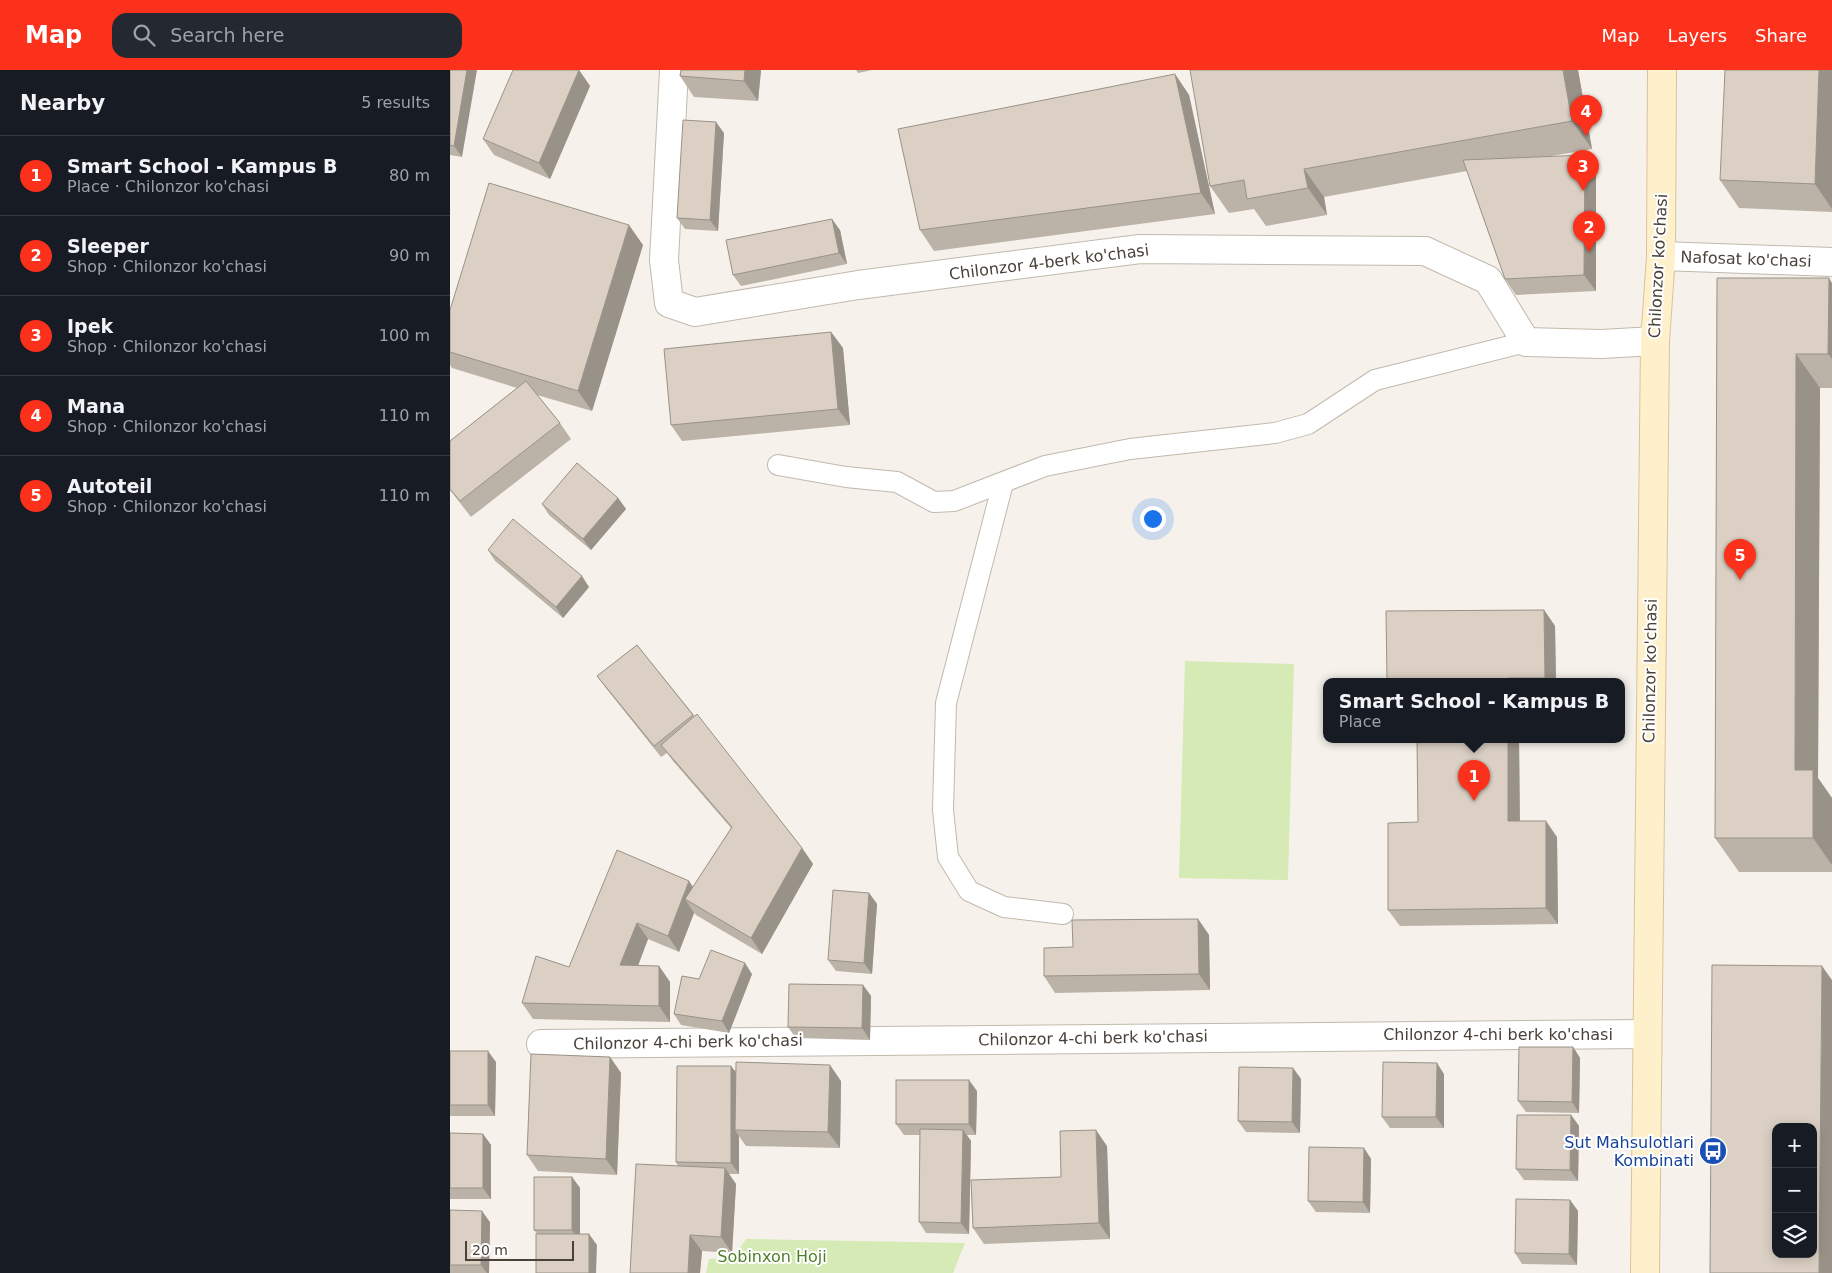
<!DOCTYPE html>
<meta charset="utf-8">
<style>
body{margin:0;font-family:"DejaVu Sans",sans-serif;background:#242831;color:#f1f3f6}
.controls{position:absolute;right:15px;bottom:15px;display:grid;overflow:hidden;border-radius:10px;box-shadow:0 2px 12px #0003}
.controls button{width:45px;height:45px;display:grid;place-items:center;padding:0;border:0;border-bottom:1px solid #363941;background:#171b24;color:#f1f3f6;font:25px sans-serif}
.scale{position:absolute;left:15px;bottom:12px;width:109px;box-sizing:border-box;padding-left:5px;border:2px solid #4a4239;border-top:0;font-size:14px;line-height:18px;white-space:nowrap;color:#4a4239;-webkit-text-stroke:4px #fff;paint-order:stroke}
.you{position:absolute;left:702px;top:448px;width:18px;height:18px;margin:-12px;border:4px solid #fff;border-radius:50%;background:#1a73e8;box-shadow:0 0 0 8px #1a73e833}
.badge{display:grid;place-items:center;width:32px;height:32px;border-radius:50%;background:#fc311c;color:#fff;font-size:16px;font-weight:700}
.pin{position:absolute;translate:-50% -41px;filter:drop-shadow(0 1px 2px #0008)}
.pin::after{content:'';position:absolute;top:26px;width:18px;height:15px;background:inherit;clip-path:polygon(0 0,100% 0,50% 100%)}
.popup{position:absolute;left:873px;top:608px;width:302px;height:65px;box-sizing:border-box;display:grid;place-content:center;border-radius:10px;background:#171b24;filter:drop-shadow(0 1px 4px #0005);font-size:16px;white-space:nowrap;color:#9ea1a6}
.popup b{font-size:19px;color:#f1f3f6}
.popup::after{content:'';position:absolute;left:50%;top:100%;margin-left:-10px;border:10px solid transparent;border-top-color:#171b24}
.list{margin:0;padding:0;list-style:none}
h2{display:flex;justify-content:space-between;align-items:center;height:65px;margin:0;padding:0 20px;font-size:21px}
h2 small{font-size:16px;font-weight:400;color:#9ea1a6}
.list li{display:grid;grid-template-columns:32px 1fr auto;gap:15px;align-items:center;box-sizing:border-box;height:80px;padding:0 20px;border-top:1px solid #363941}
.list b{display:block;font-size:19px;white-space:nowrap}
.list p{margin:0;font-size:16px;white-space:nowrap;color:#9ea1a6}
.list em{font-size:16px;font-style:normal;color:#9ea1a6}
.icon{flex:none;width:28px;height:28px;fill:none;stroke:currentColor;stroke-width:2;stroke-linecap:round;stroke-linejoin:round}
.map{position:relative;flex:none;width:1382px;height:1203px;overflow:hidden}
header{display:flex;align-items:center;gap:30px;box-sizing:border-box;height:70px;padding:0 25px;background:#fc311c;color:#fff}
header strong{font-size:24px}
nav{display:flex;gap:28px;margin-inline-start:auto;font-size:18px}
.search{width:350px;height:45px;background:#242831;display:flex;align-items:center;gap:12px;box-sizing:border-box;padding:0 18px;border-radius:15px;color:#9ea1a6;font-size:19px}
main{display:flex}
aside{flex:1;background:#171b24}
.map>svg:first-child{display:block}
.green{fill:#d5eab4}
.lines{fill:none;stroke-linecap:round;stroke-linejoin:round}
.service-casing{stroke:#c2b9ad;stroke-width:22}
.minor-casing{stroke:#c2b9ad;stroke-width:30}
.secondary-casing{stroke:#d6c39b;stroke-width:30}
.service{stroke:#fff;stroke-width:20}
.minor{stroke:#fff;stroke-width:28}
.secondary{stroke:#fff0cc;stroke-width:28}
.wall{fill:#bcb3a8}
.shaded-wall{fill:#999288}
.building{fill:#dbd0c3;stroke:#999288;fill-rule:evenodd}
.labels{text-anchor:middle;dominant-baseline:central;stroke-width:4;stroke-linejoin:round;paint-order:stroke}
.street-label{font-size:16px;fill:#4a4239;stroke:#fff}
.transit-label{font-size:16px;fill:#164399;stroke:#fff;text-anchor:end}
.park-label{font-size:16px;fill:#4e7e2a;stroke:#fff}
</style>
<header>
<strong>Map</strong>
<div class="search"><svg class="icon" aria-label="search" viewBox="0 0 24 24"><circle cx="10" cy="10" r="6"/><path d="M15 15l6 6"/></svg>Search here</div>
<nav><a>Map</a><a>Layers</a><a>Share</a></nav>
</header>
<main>
<aside>
<h2>Nearby<small>5 results</small></h2>
<ul class="list">
<li><span class="badge">1</span><div><b>Smart School - Kampus B</b><p>Place · Chilonzor ko'chasi</p></div><em>80 m</em></li>
<li><span class="badge">2</span><div><b>Sleeper</b><p>Shop · Chilonzor ko'chasi</p></div><em>90 m</em></li>
<li><span class="badge">3</span><div><b>Ipek</b><p>Shop · Chilonzor ko'chasi</p></div><em>100 m</em></li>
<li><span class="badge">4</span><div><b>Mana</b><p>Shop · Chilonzor ko'chasi</p></div><em>110 m</em></li>
<li><span class="badge">5</span><div><b>Autoteil</b><p>Shop · Chilonzor ko'chasi</p></div><em>110 m</em></li>
</ul>
</aside>
<div class="map">
<svg width="1382" height="1203" viewBox="0 0 1382 1203">
<rect width="100%" height="100%" fill="#f6f2eb"/>
<g class="green">
<polygon points="735,591 844,594 838,810 729,808"/>
<polygon points="296,1169 515,1173 503,1203 256,1203 259,1189 284,1187"/>
</g>
<g class="lines">
<defs>
<g id="service">
<polyline points="328,395 396,407 447,412 484,432 504,431 595,396 680,379 825,363 858,354 925,310 1076,272"/>
<polyline points="553,413 496,633 493,740 498,787 519,821 554,837 613,844"/>
</g>
<g id="minor">
<polyline points="224,0 214,190 219,233 245,242 408,215 690,179 975,181 1038,210 1076,272 1151,274 1205,271"/>
<polyline points="1211,186 1382,192"/>
<polyline points="91,974 1196,964"/>
</g>
<polyline id="secondary" points="1195,1203 1205,271 1211,186 1212,0"/>
</defs>
<use href="#service" class="service-casing"/>
<use href="#minor" class="minor-casing"/>
<use href="#secondary" class="secondary-casing"/>
<use href="#service" class="service"/>
<use href="#minor" class="minor"/>
<use href="#secondary" class="secondary"/>
</g>
<g class="wall">
<polygon points="0,0 12,87 0,85"/>
<polygon points="129,0 140,16 100,109 44,85 33,69"/>
<polygon points="231,0 311,0 308,31 244,27 230,6"/>
<polygon points="406,0 422,0 408,3"/>
<polygon points="1128,0 1142,79 1096,87 1135,85 1146,101 1146,221 1066,225 1055,209 1017,101 874,127 877,145 816,156 804,139 779,143 760,116"/>
<polygon points="1382,0 1382,142 1289,138 1270,110"/>
<polygon points="725,4 739,25 765,144 484,181 470,160"/>
<polygon points="274,63 268,161 235,159 227,148"/>
<polygon points="390,160 397,194 291,216 283,205"/>
<polygon points="193,175 142,341 87,325 110,353 121,369 21,447 0,420 0,371 67,318 2,298 0,295 0,240"/>
<polygon points="1267,208 1382,213 1382,318 1370,318 1368,708 1382,728 1382,802 1289,802 1265,768"/>
<polygon points="381,262 393,278 400,355 232,371 221,355"/>
<polygon points="168,428 176,439 141,480 99,445 92,434"/>
<polygon points="38,480 139,517 113,548 45,491"/>
<polygon points="1094,540 1105,556 1106,612 938,612 937,610"/>
<polygon points="187,575 352,778 363,794 312,884 246,845 244,843 229,882 198,869 188,896 209,896 220,912 220,952 83,949 72,933 119,897 243,817 281,758 223,691 217,683 211,687 155,617 147,606"/>
<polygon points="967,670 1069,670 1070,751 1107,767 1108,854 950,856 938,840 968,752"/>
<polygon points="419,823 427,834 422,904 386,901 378,890"/>
<polygon points="748,849 759,865 760,920 605,923 594,906 623,877"/>
<polygon points="302,904 279,963 231,955 224,944 249,909"/>
<polygon points="413,915 421,926 420,970 346,968 338,957"/>
<polygon points="1123,977 1130,988 1129,1043 1076,1042 1068,1031"/>
<polygon points="0,981 46,992 45,1046 0,1046"/>
<polygon points="160,987 171,1003 167,1105 88,1101 77,1085"/>
<polygon points="281,996 286,1002 391,1011 390,1078 296,1076 289,1066 289,1104 279,1104 286,1114 282,1183 252,1181 250,1203 180,1203 228,1096 226,1092"/>
<polygon points="843,998 851,1009 850,1063 796,1062 788,1051"/>
<polygon points="994,1004 994,1058 940,1058 932,1047"/>
<polygon points="527,1021 526,1065 517,1065 521,1071 519,1164 476,1163 469,1152 470,1065 454,1065 446,1054"/>
<polygon points="1121,1045 1129,1056 1128,1111 1074,1110 1066,1099"/>
<polygon points="0,1063 33,1064 41,1075 41,1129 0,1129"/>
<polygon points="657,1076 660,1169 534,1174 523,1158 611,1107"/>
<polygon points="914,1078 921,1089 920,1143 866,1142 858,1131"/>
<polygon points="122,1107 130,1118 130,1164 147,1175 87,1164 84,1160"/>
<polygon points="1120,1130 1128,1141 1127,1195 1072,1194 1065,1183"/>
<polygon points="0,1140 40,1152 39,1203 0,1203"/>
</g>
<g class="shaded-wall">
<polygon points="17,0 27,0 12,87 4,76"/>
<polygon points="129,0 140,16 100,109 89,93"/>
<polygon points="295,0 311,0 308,31 294,11"/>
<polygon points="1113,0 1128,0 1142,79 1122,51"/>
<polygon points="1369,0 1382,0 1382,139 1365,114"/>
<polygon points="725,4 739,25 765,144 751,123"/>
<polygon points="266,52 274,63 268,161 260,150"/>
<polygon points="1135,85 1146,101 1146,221 1134,205"/>
<polygon points="854,99 874,127 877,145 858,118"/>
<polygon points="382,149 390,160 397,194 389,183"/>
<polygon points="179,155 193,175 142,341 128,321"/>
<polygon points="1379,208 1382,213 1382,289 1378,284"/>
<polygon points="381,262 393,278 400,355 388,339"/>
<polygon points="1346,284 1370,318 1368,708 1382,728 1382,795 1363,768 1345,700"/>
<polygon points="168,428 176,439 141,480 133,469"/>
<polygon points="132,506 139,517 113,548 106,537"/>
<polygon points="1094,540 1105,556 1106,612 1098,612 1095,608"/>
<polygon points="1058,670 1069,670 1070,767 1058,751"/>
<polygon points="1096,751 1107,767 1108,854 1096,838"/>
<polygon points="352,778 363,794 312,884 301,868"/>
<polygon points="239,811 250,827 235,829 244,843 229,882 218,866"/>
<polygon points="419,823 427,834 422,904 414,893"/>
<polygon points="748,849 759,865 760,920 749,904"/>
<polygon points="187,853 198,869 182,911 170,895"/>
<polygon points="295,893 302,904 279,963 272,951"/>
<polygon points="209,896 220,912 220,952 209,936"/>
<polygon points="1372,896 1382,910 1382,1203 1369,1203"/>
<polygon points="413,915 421,926 420,970 412,958"/>
<polygon points="1123,977 1130,988 1129,1043 1122,1032"/>
<polygon points="38,981 46,992 45,1046 38,1035"/>
<polygon points="160,987 171,1003 167,1105 156,1089"/>
<polygon points="987,993 994,1004 994,1058 986,1047"/>
<polygon points="380,995 391,1011 390,1078 378,1062"/>
<polygon points="281,996 289,1007 285,1060 289,1066 289,1104 281,1093"/>
<polygon points="843,998 851,1009 850,1063 842,1052"/>
<polygon points="519,1010 527,1021 526,1065 519,1054"/>
<polygon points="1121,1045 1129,1056 1128,1111 1120,1100"/>
<polygon points="513,1060 521,1071 519,1164 511,1153"/>
<polygon points="646,1060 657,1076 660,1169 649,1153"/>
<polygon points="33,1064 41,1075 41,1129 33,1118"/>
<polygon points="914,1078 921,1089 920,1143 913,1132"/>
<polygon points="275,1098 286,1114 282,1183 271,1167"/>
<polygon points="122,1107 130,1118 130,1171 122,1160"/>
<polygon points="1120,1130 1128,1141 1127,1195 1119,1184"/>
<polygon points="32,1141 40,1152 39,1203 37,1203 31,1195"/>
<polygon points="139,1164 147,1175 146,1203 139,1203"/>
<polygon points="240,1165 252,1181 250,1203 238,1203"/>
</g>
<g class="building">
<polygon points="0,0 17,0 4,76 0,75"/>
<polygon points="63,0 129,0 89,93 33,69"/>
<polygon points="231,0 295,0 294,11 230,6"/>
<polygon points="740,0 1113,0 1122,51 854,99 858,118 797,129 794,110 760,116"/>
<polygon points="1275,0 1369,0 1365,114 1270,110"/>
<polygon points="725,4 751,123 470,160 448,59"/>
<polygon points="233,50 266,52 260,150 227,148"/>
<polygon points="1135,85 1134,205 1055,209 1013,90"/>
<polygon points="39,113 179,155 128,321 0,282 0,240"/>
<polygon points="382,149 389,183 283,205 276,170"/>
<polygon points="1267,208 1379,208 1378,284 1346,284 1345,700 1363,700 1363,768 1265,768"/>
<polygon points="381,262 388,339 221,355 214,279"/>
<polygon points="76,311 110,353 10,431 0,419 0,371"/>
<polygon points="127,393 168,428 133,469 92,434"/>
<polygon points="63,449 132,506 106,537 38,480"/>
<polygon points="1094,540 1095,608 1058,608 1058,612 967,612 967,609 937,610 936,541"/>
<polygon points="187,575 243,645 204,676 147,606"/>
<polygon points="247,644 352,778 301,868 235,829 282,757 211,675"/>
<polygon points="967,670 1058,670 1058,751 1096,751 1096,838 938,840 938,753 968,752"/>
<polygon points="167,780 239,811 218,866 187,853 170,895 209,896 209,936 72,933 86,886 119,897"/>
<polygon points="383,820 419,823 414,893 378,890"/>
<polygon points="748,849 749,904 594,906 594,878 623,877 622,850"/>
<polygon points="261,880 295,893 272,951 224,944 232,906 249,909"/>
<path d="M1262,895l110,1 -3,307h-109zM1326,1057h37v127h-37z"/>
<polygon points="339,914 413,915 412,958 338,957"/>
<polygon points="1069,977 1123,977 1122,1032 1068,1031"/>
<rect x="0" y="981" width="38" height="54"/>
<polygon points="81,984 160,987 156,1089 77,1085"/>
<polygon points="286,992 380,995 378,1062 285,1060"/>
<polygon points="933,992 987,993 986,1047 932,1047"/>
<polygon points="227,996 281,996 281,1093 226,1092"/>
<polygon points="789,997 843,998 842,1052 788,1051"/>
<rect x="446" y="1010" width="73" height="44"/>
<polygon points="1067,1045 1121,1045 1120,1100 1066,1099"/>
<polygon points="470,1059 513,1060 511,1153 469,1152"/>
<polygon points="646,1060 649,1153 523,1158 521,1110 611,1107 610,1061"/>
<polygon points="0,1063 33,1064 33,1118 0,1118"/>
<polygon points="859,1077 914,1078 913,1132 858,1131"/>
<polygon points="186,1094 275,1098 271,1167 240,1165 238,1203 180,1203"/>
<rect x="84" y="1107" width="38" height="53"/>
<polygon points="1066,1129 1120,1130 1119,1184 1065,1183"/>
<polygon points="0,1140 32,1141 31,1195 0,1195"/>
<rect x="86" y="1164" width="53" height="39"/>
</g>
<defs>
<symbol id="bus-disc" viewBox="-11 -11 22 22"><circle r="9.5" fill="#1a4fb4" stroke="#fff"/><path d="M-5-6H5V4H4V6H2V4H-2V6H-4V4H-5ZM-3.5-4V0h7V-4ZM-3.5 1.2v1.5H-2V1.2ZM2 1.2v1.5H3.5V1.2Z" fill="#fff"/></symbol>
</defs>
<g fill-rule="evenodd">
<use href="#bus-disc" x="1247" y="1065" width="32" height="32"/>
</g>
<g class="labels">
<g class="street-label">
<text transform="translate(1296 189) rotate(2)">Nafosat ko'chasi</text>
<text transform="translate(599 192) rotate(-7)">Chilonzor 4-berk ko'chasi</text>
<text transform="translate(1208 196) rotate(-87)">Chilonzor ko'chasi</text>
<text transform="translate(1200 601) rotate(-89)">Chilonzor ko'chasi</text>
<text x="1048" y="964">Chilonzor 4-chi berk ko'chasi</text>
<text transform="translate(643 968) rotate(-1)">Chilonzor 4-chi berk ko'chasi</text>
<text transform="translate(238 972) rotate(-1)">Chilonzor 4-chi berk ko'chasi</text>
</g>
<g class="transit-label">
<text x="1244" y="1072">Sut Mahsulotlari<tspan x="1244" dy="18">Kombinati</tspan></text>
</g>
<g class="park-label">
<text x="322" y="1186">Sobinxon Hoji</text>
</g>
</g>
</svg>
<div class="controls">
<button>+</button>
<button>−</button>
<button><svg class="icon" aria-label="layers" viewBox="0 0 24 24"><path d="M12 4l9 5-9 5-9-5zM3 14l9 5 9-5"/></svg></button>
</div>
<div class="scale">20 m</div>
<div class="you"></div>
<div class="pin badge" style="left:1024px;top:731px">1</div>
<div class="popup"><b>Smart School - Kampus B</b>Place</div>
<div class="pin badge" style="left:1139px;top:182px">2</div>
<div class="pin badge" style="left:1133px;top:121px">3</div>
<div class="pin badge" style="left:1136px;top:66px">4</div>
<div class="pin badge" style="left:1290px;top:510px">5</div>
</div>
</main>
